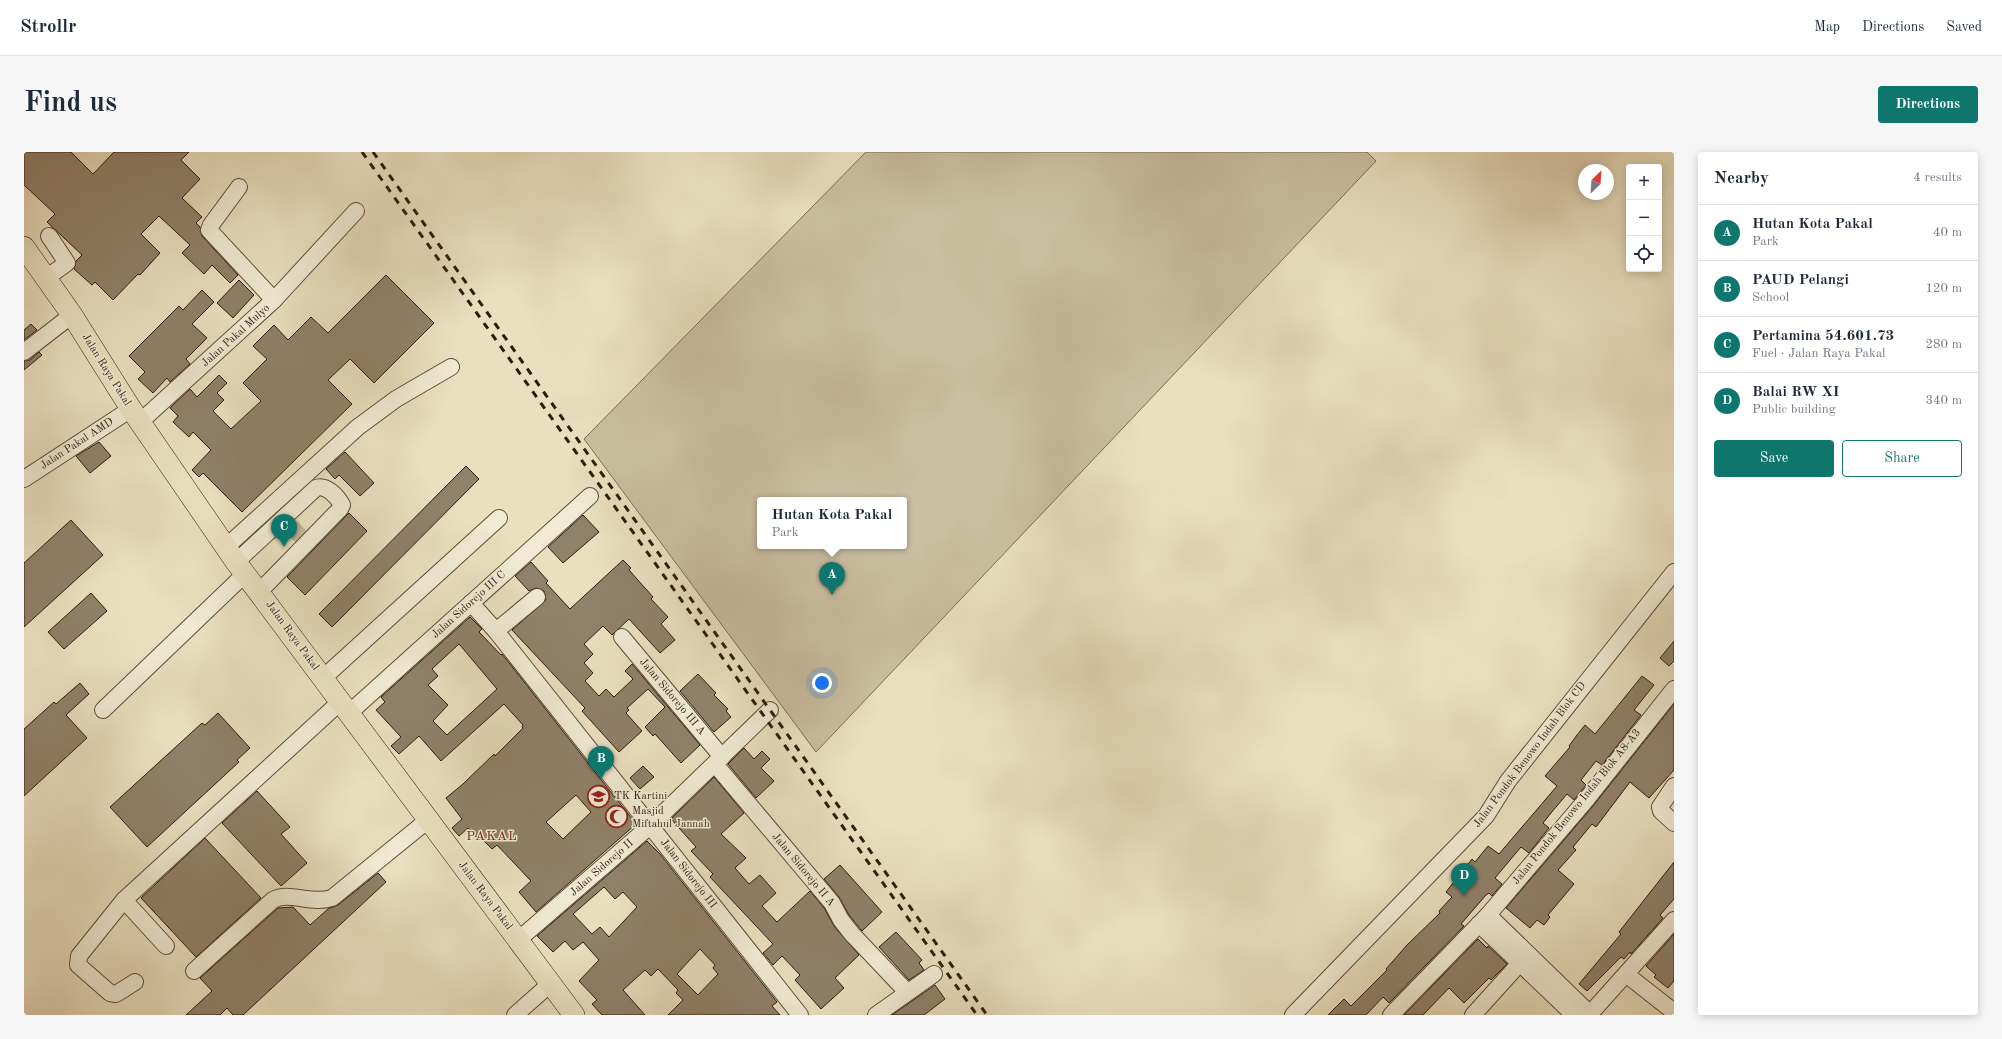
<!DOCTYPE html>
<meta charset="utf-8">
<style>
body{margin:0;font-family:"Old Standard TT",serif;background:#f6f6f7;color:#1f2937}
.controls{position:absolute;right:12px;top:12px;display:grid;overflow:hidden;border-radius:4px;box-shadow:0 2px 10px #0003}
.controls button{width:36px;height:36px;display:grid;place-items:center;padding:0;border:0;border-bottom:1px solid #e0e1e3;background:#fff;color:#1f2937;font:20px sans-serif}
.compass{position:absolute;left:1554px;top:12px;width:36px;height:36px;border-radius:50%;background:#fff;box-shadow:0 2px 10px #0003;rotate:25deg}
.you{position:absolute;left:798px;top:531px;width:14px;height:14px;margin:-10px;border:3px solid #fff;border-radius:50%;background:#1a73e8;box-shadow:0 0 0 6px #1a73e833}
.badge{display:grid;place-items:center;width:26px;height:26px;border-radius:50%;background:#0f766e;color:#fff;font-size:13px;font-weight:700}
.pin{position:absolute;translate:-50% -33px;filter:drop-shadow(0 1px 2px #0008)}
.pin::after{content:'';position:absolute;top:21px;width:14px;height:12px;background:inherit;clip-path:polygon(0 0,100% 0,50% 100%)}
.popup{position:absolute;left:733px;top:345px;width:150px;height:52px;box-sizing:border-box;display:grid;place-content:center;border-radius:4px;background:#fff;filter:drop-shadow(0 1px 3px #0005);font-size:13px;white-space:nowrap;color:#747a83}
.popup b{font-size:15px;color:#1f2937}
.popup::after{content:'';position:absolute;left:50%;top:100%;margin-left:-8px;border:8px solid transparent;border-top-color:#fff}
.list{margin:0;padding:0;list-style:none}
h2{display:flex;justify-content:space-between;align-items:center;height:52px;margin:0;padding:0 16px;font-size:17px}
h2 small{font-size:13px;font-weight:400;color:#747a83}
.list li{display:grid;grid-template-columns:26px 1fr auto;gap:12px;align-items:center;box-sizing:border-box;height:56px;padding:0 16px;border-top:1px solid #e0e1e3}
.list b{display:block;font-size:15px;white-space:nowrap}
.list p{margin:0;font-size:13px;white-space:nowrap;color:#747a83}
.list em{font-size:13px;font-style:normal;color:#747a83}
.actions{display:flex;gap:8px;padding:12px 16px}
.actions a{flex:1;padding:9px 0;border:1px solid #0f766e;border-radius:4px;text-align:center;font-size:14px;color:#0f766e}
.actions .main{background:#0f766e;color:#fff}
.icon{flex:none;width:22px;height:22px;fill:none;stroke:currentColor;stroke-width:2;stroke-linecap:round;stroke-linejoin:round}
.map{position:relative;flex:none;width:1650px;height:863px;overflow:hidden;border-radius:4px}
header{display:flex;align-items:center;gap:24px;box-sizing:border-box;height:56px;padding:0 20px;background:#fff;border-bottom:1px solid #e0e1e3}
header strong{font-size:19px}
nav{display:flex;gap:22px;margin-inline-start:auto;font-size:14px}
.intro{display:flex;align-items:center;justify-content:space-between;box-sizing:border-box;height:96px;padding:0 24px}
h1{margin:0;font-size:28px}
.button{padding:10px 18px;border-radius:4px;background:#0f766e;color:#fff;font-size:14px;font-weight:700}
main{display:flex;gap:24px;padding:0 24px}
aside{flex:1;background:#fff;border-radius:4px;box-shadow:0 2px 10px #0003}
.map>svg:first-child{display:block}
.green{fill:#cabfa1;stroke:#7c6d57;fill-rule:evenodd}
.building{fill:#90816a;stroke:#2e1b0d;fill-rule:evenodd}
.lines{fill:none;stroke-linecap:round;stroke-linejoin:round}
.minor-tunnel{stroke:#c4b99b;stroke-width:16;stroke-dasharray:16 8;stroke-linecap:butt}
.minor-casing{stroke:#5d4c3a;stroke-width:18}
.major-casing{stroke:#2e1b0d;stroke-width:22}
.minor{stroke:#f1ebd5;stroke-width:16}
.major{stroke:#eae0bf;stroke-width:21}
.rail{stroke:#2e1b0d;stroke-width:3;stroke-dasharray:7 7;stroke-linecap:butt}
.labels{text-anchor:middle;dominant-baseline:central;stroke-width:3;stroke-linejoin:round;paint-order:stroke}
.street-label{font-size:11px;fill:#2e1b0d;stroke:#f1ebd5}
.poi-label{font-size:11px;fill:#2e1b0d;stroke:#f1ebd5;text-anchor:start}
.quarter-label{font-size:13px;letter-spacing:1px;fill:#7a1f14;stroke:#f1ebd5}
</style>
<header>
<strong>Strollr</strong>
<nav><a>Map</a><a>Directions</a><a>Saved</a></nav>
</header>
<div class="intro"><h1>Find us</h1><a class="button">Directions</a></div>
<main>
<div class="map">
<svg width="1650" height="863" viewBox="0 0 1650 863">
<rect width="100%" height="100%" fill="#eae0bf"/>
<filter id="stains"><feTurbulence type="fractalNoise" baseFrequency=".005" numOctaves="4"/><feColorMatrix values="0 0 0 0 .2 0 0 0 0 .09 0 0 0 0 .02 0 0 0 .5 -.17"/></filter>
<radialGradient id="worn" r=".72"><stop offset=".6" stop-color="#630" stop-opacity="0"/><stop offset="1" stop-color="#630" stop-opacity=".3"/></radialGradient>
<path class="green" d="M842,0h501l9,9 -560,591 -232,-313zM736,348h144v46h-144z"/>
<g class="building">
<polygon points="0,0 47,0 69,22 90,0 165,0 157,8 176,27 158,46 178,65 172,71 176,75 178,84 214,123 206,131 188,113 180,122 158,101 166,93 135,64 117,82 136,101 116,123 114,122 89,148 71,130 68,133 50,117 52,109 58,103 23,70 31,62 0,33"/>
<polygon points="362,123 410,171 350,231 326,207 304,228 328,252 218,360 179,321 175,325 168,318 187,298 169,280 165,285 149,270 154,264 146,256 166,237 173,245 195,223 203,231 193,241 200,248 189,259 207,277 237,249 219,231 243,207 229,194 250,173 264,188 287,165 304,181"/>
<polygon points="215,128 230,143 209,166 193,151"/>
<polygon points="178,138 190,150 168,172 183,186 162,207 166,212 146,230 143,226 129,241 114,227 121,220 105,204 155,154 159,158"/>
<polygon points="7,172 13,178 0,188 0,178"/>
<polygon points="15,200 18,203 0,218 0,209 6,208"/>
<polygon points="75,290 87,304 66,321 52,304"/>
<polygon points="321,300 350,331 336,344 315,323 311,327 302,317"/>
<polygon points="442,314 455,327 308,475 295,462"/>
<polygon points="325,361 343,379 281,443 263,425"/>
<polygon points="559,363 575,380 539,411 524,395"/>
<polygon points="47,368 79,403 0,475 0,411"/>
<polygon points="599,408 607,416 605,418 629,445 627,447 644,465 637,472 651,488 636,501 605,467 588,483 579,474 560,492 569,502 560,511 569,521 561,529 575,544 582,537 590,545 609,527 601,519 608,512 676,593 657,611 631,582 629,584 621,575 641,555 624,537 603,556 605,558 602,561 618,579 595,600 558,559 561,556 488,478 522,448 520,439 512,436 505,439 491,424 507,410 524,429 522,431 546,457"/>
<polygon points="67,441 83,459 40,497 24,480"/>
<path d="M446,465l12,12 -3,3 22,23 1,-1 134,170 -100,88 -17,-20 12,-11 -34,-36 -5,4 -10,-10 -2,2 -12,-13 -9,8 -7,-8 10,-9 -16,-21 17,-14 31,-30 1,2 28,-28 -1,-1 1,-2 -19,-21 -63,57 -22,-25 -20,18 -8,-8 10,-9 -25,-27 9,-8 -4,-5zM435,492l38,45 -50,46 -14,-14 15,-16 -20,-20 10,-9 -6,-7zM552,643l15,17 -28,27 -17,-17z"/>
<polygon points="1650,489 1650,509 1645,514 1636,506"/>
<polygon points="674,522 692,541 690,543 704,557 702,559 707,565 690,580 656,539"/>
<polygon points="1618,524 1630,533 1610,558 1617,563 1578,613 1572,609 1557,628 1562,633 1550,648 1543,642 1527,661 1519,671 1525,676 1505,701 1497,695 1471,726 1478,732 1468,744 1465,741 1462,743 1437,772 1440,774 1365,851 1359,845 1342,863 1304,863 1320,847 1327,854 1363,818 1362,817 1383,793 1416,761 1415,759 1428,745 1422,740 1448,707 1451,710 1464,694 1475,702 1533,634 1521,624 1546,595 1545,594 1553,583 1561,573 1571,582"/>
<polygon points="56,531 65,542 42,563 63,586 0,644 0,577 30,550 32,552"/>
<polygon points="1650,552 1650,618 1625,646 1606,630 1572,675 1568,672 1549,695 1552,698 1534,718 1550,732 1524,763 1526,765 1520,773 1513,768 1506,776 1482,756 1569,654"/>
<polygon points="194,561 226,596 213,608 215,610 123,695 86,655 178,571 181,573"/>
<polygon points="720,596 730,607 738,599 746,607 737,616 750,629 732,646 704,612"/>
<polygon points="619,614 630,625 616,637 606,626"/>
<polygon points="690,625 720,661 697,682 722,706 711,716 725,732 736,723 752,741 738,754 753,770 786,739 800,756 810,774 835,803 811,826 820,836 797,857 771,828 776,823 758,804 749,813 739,801 749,792 686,725 689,722 667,699 672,695 647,667"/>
<polygon points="233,639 266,675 257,682 283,711 257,734 198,671"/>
<polygon points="181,686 237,746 172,805 117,746"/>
<path d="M623,689l13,13 117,148 -5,4 8,9h-112l15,-15 -7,-7 2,-3 -20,-21 -7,7 -6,-6 -22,20 22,25h-43l-10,-11 5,-4 -18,-19 20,-21 -16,-18 -10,8 -8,-9 -12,11 -16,-16zM580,735l11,12 8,-7 14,15 -28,30 -9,-10 -8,7 -19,-20zM676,797l15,16 -2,3 5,6 -20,21 -21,-21z"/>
<polygon points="1650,710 1650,747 1636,763 1639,766 1607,802 1606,800 1600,807 1597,805 1563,839 1555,832 1597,782 1595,780"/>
<polygon points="816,713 858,760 838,779 825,763 815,745 800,727"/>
<polygon points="354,721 362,730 219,863 209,863 203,856 196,863 162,863 188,839 176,826 254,756 269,755 286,773 304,757 314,753"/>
<polygon points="872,780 898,808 895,811 900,818 885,828 855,795"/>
<polygon points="1650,782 1650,829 1644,836 1630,825 1632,823 1622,814"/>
<polygon points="1454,787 1463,796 1464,794 1483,812 1467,828 1465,826 1440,851 1425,836 1399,863 1380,863"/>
<polygon points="911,833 921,847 900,863 868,863"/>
</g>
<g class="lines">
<polyline class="minor-tunnel" points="267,374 279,387"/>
<defs>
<g id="minor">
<polyline points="22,126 43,111 25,84"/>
<polyline points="250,148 332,59"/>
<polyline points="0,200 48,163"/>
<polyline points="116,270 250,148 185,78 187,73 215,35"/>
<polyline points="0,327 107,257"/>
<polyline points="202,395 334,275 372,247 427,215"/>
<path d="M212,410l80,-74c10,-4 21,8 26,17l-2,4 -80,82"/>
<polyline points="447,451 472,479 776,863"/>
<polyline points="472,479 513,445"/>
<polyline points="598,485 698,605"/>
<polyline points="298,527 475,366"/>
<polyline points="79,558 222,421"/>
<polyline points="324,562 566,344"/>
<polyline points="691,612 808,751 817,768 828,782 883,840"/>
<polyline points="1650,634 1636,655 1637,659 1650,671"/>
<polyline points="100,748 142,794"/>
<polyline points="1464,763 1567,863"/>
<polyline points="1455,772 1550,863"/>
<polyline points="494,788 626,674 746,558"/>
<path d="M170,819l79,-71c16,-9 39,5 59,-2l96,-78"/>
<polyline points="1603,823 1650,860"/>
<polyline points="111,830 92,842 86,841 54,813 55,804 100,748 315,551"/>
<polyline points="491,863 526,832"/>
<polyline points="852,863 910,822"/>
<polyline points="1269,863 1462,664 1484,629 1650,420"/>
<polyline points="1367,863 1464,763 1562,648 1650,537"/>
<polyline points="1449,863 1496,811"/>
<polyline points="1565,863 1650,768"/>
</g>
<polyline id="major" points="0,95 48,163 107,257 212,410 550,863"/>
</defs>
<use href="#minor" class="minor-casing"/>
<use href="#major" class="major-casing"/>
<use href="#minor" class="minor"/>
<use href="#major" class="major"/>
<g class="rail">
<polyline points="338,0 953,863"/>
<polyline points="349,0 963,863"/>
</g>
</g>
<defs>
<symbol id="school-ring" viewBox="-11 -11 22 22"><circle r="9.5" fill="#f1ebd5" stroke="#8f2418" stroke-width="1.5"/><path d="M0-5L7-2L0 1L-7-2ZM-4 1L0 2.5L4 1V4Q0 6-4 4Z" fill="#8f2418"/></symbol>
<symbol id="mosque-ring" viewBox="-11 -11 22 22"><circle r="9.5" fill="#f1ebd5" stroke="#8f2418" stroke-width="1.5"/><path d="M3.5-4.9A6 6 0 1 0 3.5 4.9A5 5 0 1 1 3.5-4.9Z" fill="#8f2418"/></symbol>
</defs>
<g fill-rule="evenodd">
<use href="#school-ring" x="562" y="632" width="25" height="25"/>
<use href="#mosque-ring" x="580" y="652" width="25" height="25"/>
</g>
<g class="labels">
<g class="street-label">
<text transform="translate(212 184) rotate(-42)">Jalan Pakal Mulyo</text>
<text transform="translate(82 218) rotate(58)">Jalan Raya Pakal</text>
<text transform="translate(53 292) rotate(-33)">Jalan Pakal AMD</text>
<text transform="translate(445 453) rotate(-42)">Jalan Sidorejo III C</text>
<text transform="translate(268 484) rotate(54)">Jalan Raya Pakal</text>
<text transform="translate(648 545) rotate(50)">Jalan Sidorejo III A</text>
<text transform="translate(1506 603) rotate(-53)">Jalan Pondok Benowo Indah Blok CD</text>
<text transform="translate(1553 655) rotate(-51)">Jalan Pondok Benowo Indah Blok A8-A3</text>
<text transform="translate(578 716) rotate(-41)">Jalan Sidorejo II</text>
<text transform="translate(779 718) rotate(50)">Jalan Sidorejo II A</text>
<text transform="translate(664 722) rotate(52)">Jalan Sidorejo III</text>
<text transform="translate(461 744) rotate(53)">Jalan Raya Pakal</text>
</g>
<g class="poi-label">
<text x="590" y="644">TK Kartini</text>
<text x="608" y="659">Masjid<tspan x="608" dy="13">Miftahul Jannah</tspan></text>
</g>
<g class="quarter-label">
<text x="468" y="684">PAKAL</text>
</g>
</g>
<rect width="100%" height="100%" filter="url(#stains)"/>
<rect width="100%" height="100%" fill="url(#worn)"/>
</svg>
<div class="controls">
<button>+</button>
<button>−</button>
<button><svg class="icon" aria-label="locate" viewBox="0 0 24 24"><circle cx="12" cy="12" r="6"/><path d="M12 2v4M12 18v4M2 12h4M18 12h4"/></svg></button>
</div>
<svg class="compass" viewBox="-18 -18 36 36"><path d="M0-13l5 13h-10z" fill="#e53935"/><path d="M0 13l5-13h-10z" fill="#747a83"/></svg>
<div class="you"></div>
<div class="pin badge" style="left:808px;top:443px">A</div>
<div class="popup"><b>Hutan Kota Pakal</b>Park</div>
<div class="pin badge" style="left:577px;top:627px">B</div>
<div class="pin badge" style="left:260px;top:395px">C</div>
<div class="pin badge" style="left:1440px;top:744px">D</div>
</div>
<aside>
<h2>Nearby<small>4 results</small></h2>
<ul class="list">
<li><span class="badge">A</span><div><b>Hutan Kota Pakal</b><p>Park</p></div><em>40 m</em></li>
<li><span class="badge">B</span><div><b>PAUD Pelangi</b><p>School</p></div><em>120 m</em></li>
<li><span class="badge">C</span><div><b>Pertamina 54.601.73</b><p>Fuel · Jalan Raya Pakal</p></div><em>280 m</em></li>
<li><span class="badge">D</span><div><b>Balai RW XI</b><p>Public building</p></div><em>340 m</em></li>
</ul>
<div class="actions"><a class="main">Save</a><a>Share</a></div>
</aside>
</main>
